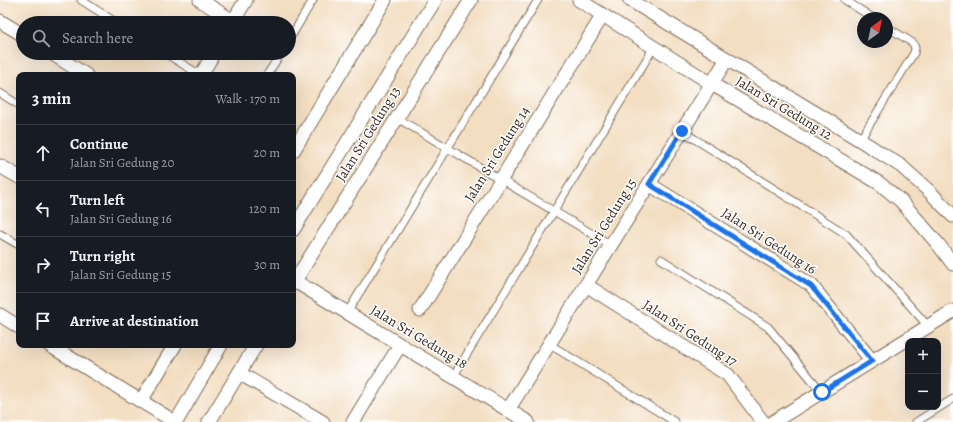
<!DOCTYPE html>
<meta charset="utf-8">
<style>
body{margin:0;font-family:Alegreya,serif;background:#20242c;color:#f1f3f6}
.controls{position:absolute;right:12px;bottom:12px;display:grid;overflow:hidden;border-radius:8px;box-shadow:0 4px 16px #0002}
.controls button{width:36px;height:36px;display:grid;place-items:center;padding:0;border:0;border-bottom:1px solid #363941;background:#171b24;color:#f1f3f6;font:20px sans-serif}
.compass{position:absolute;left:857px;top:12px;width:36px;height:36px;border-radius:50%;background:#171b24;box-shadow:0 4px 16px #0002;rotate:33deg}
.stop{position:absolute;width:12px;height:12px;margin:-9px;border:3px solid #1a73e8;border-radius:50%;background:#fff}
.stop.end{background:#1a73e8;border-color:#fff;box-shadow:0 1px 4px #0008}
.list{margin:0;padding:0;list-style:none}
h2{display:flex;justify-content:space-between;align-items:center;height:52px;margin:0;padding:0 16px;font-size:17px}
h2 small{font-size:13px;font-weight:400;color:#9ea1a6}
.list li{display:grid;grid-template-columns:26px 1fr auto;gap:12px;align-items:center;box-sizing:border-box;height:56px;padding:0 16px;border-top:1px solid #363941}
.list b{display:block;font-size:15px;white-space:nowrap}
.list p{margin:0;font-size:13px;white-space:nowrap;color:#9ea1a6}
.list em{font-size:13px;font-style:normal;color:#9ea1a6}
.icon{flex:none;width:22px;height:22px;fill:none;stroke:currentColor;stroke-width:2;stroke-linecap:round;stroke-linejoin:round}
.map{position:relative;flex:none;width:953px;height:422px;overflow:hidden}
.search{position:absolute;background:#171b24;box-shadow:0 4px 16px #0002;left:16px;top:16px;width:280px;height:44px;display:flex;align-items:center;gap:10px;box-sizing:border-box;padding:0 14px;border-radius:22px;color:#9ea1a6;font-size:15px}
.panel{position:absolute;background:#171b24;box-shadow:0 4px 16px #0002;left:16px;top:72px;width:280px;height:276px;border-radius:8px}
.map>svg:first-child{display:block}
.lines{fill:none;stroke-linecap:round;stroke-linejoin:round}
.lane-casing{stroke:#7b6957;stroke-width:9}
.street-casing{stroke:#7b6957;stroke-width:15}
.lane{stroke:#fff;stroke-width:7}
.street{stroke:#fff;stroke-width:13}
.route{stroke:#1a73e8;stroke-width:5}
.labels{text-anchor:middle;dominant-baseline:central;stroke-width:3;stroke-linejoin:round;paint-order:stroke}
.street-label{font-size:14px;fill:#3b2a1e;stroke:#fff}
</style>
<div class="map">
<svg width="953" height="422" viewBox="0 0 953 422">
<rect width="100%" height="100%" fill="#fff"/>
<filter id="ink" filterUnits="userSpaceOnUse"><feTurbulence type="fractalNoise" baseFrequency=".025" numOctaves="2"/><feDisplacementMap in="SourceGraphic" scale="8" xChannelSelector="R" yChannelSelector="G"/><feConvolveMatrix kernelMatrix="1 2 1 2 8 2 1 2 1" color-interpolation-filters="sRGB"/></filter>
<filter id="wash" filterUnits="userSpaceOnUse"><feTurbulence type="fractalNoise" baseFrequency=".012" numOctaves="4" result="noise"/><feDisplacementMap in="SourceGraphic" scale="16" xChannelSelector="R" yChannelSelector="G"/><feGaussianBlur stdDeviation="0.9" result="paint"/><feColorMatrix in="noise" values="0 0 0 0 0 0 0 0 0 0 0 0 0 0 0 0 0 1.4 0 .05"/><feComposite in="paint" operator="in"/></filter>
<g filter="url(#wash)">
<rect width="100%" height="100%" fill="#f3dec2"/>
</g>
<g filter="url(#ink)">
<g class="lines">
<defs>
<g id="lane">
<polyline points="81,0 117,23"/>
<polyline points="845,0 873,18"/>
<polyline points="289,40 313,0"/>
<polyline points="165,53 200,75"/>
<polyline points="267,75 281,53"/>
<polyline points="0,93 19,105"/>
<polyline points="397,118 611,245"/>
<polyline points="682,131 846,234 928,326"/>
<polyline points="860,140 914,53 915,48 913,43 887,27"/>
<polyline points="0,234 19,245"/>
<polyline points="661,259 768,327 822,392"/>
<polyline points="347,313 538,0"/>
<polyline points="549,344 675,422"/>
<polyline points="453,377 654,47"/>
<polyline points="916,422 953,399"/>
</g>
<g id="street">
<polyline points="200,0 233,21"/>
<polyline points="579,0 712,84 879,183 901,201 938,244 953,264"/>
<polyline points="630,0 860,140 901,166 930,192 953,216"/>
<polyline points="0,21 23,35"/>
<polyline points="232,23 246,0"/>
<polyline points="51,53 86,75"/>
<polyline points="201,75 214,53"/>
<polyline points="293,151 385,0"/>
<polyline points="0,166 19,177"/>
<polyline points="649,184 811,285 872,361"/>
<polyline points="293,230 435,0"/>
<polyline points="293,280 528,422"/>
<polyline points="293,284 471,0"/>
<polyline points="586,285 728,375 763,422"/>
<polyline points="420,310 603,15"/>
<polyline points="0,315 19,327"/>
<polyline points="49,345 175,422"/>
<polyline points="239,373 323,422"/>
<polyline points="141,401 175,345"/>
<polyline points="508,410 727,59"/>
<polyline points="176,422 221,345"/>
<polyline points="209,422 256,345"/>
<polyline points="353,422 400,345"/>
<polyline points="773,422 953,311"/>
</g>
</defs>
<use href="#lane" class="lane-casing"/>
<use href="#street" class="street-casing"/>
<use href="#lane" class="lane"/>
<use href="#street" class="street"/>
</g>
</g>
<g class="lines" filter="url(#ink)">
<polyline class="route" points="682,131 649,184 811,286 872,361 822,392"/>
</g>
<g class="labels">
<g class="street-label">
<text transform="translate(784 108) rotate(31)">Jalan Sri Gedung 12</text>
<text transform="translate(368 134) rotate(-58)">Jalan Sri Gedung 13</text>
<text transform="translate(497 154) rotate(-58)">Jalan Sri Gedung 14</text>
<text transform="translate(604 226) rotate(-58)">Jalan Sri Gedung 15</text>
<text transform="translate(769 241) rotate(33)">Jalan Sri Gedung 16</text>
<text transform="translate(690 333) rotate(33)">Jalan Sri Gedung 17</text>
<text transform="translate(419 337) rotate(31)">Jalan Sri Gedung 18</text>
</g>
</g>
</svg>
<div class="controls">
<button>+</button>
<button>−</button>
</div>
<svg class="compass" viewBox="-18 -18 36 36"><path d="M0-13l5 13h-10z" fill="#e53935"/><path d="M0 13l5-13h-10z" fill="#9ea1a6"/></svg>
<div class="stop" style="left:822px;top:392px"></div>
<div class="stop end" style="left:682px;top:131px"></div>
<div class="search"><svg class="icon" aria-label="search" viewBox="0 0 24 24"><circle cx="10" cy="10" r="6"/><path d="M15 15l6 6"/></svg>Search here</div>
<section class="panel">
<h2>3 min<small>Walk · 170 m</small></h2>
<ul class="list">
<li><svg class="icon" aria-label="ahead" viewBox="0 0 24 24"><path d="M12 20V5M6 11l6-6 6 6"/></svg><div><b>Continue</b><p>Jalan Sri Gedung 20</p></div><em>20 m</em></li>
<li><svg class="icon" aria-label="left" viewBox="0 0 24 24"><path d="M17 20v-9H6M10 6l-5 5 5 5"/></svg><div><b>Turn left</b><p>Jalan Sri Gedung 16</p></div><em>120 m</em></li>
<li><svg class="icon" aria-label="right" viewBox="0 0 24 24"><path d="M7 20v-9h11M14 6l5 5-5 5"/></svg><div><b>Turn right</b><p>Jalan Sri Gedung 15</p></div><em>30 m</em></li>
<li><svg class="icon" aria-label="arrive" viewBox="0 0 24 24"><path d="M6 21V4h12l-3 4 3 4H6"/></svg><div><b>Arrive at destination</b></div></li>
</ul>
</section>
</div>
